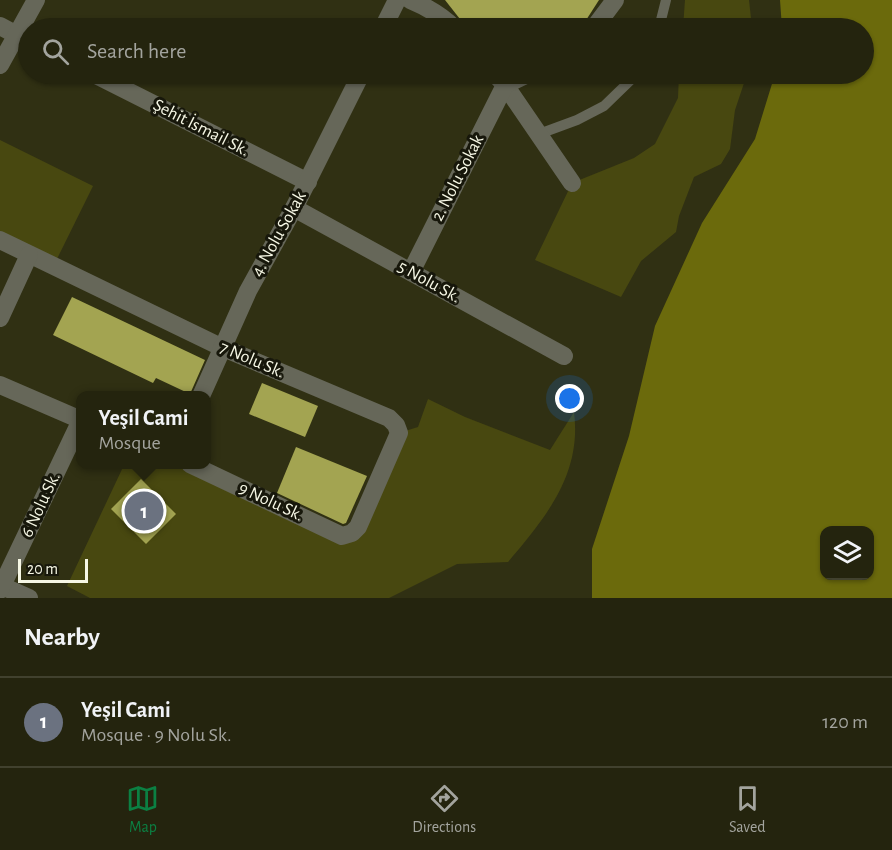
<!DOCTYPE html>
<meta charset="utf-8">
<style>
body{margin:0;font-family:"Alegreya Sans",sans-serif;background:#30301c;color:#f1f3f6}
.controls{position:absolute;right:18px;bottom:18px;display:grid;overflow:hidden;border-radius:12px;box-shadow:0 2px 4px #0004}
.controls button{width:54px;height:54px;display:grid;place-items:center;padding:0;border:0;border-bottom:2px solid #41412e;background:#24240e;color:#f1f3f6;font:30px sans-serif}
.scale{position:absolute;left:18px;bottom:15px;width:70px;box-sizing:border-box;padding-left:6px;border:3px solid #f6f7e5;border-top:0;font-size:16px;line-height:21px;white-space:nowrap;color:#f6f7e5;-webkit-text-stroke:4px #17170b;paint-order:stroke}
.you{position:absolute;left:570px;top:399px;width:21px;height:21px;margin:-15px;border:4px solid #fff;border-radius:50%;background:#1a73e8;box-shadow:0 0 0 9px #1a73e833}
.badge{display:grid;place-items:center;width:39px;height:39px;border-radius:50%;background:#0b8043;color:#fff;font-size:20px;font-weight:700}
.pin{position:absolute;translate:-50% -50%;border:3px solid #fff;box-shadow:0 2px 6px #0006}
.popup{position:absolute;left:76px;top:391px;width:135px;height:78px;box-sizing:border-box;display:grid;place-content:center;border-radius:12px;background:#24240e;filter:drop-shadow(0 2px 4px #0005);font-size:20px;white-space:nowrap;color:#a3a49e}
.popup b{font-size:22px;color:#f1f3f6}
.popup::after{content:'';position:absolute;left:50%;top:100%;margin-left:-12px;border:12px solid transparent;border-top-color:#24240e}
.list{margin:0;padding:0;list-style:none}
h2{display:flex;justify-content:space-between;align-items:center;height:78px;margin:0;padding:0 24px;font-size:26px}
h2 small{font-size:20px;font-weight:400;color:#a3a49e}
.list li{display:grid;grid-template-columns:39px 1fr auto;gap:18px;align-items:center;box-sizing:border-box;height:90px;padding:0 24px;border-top:2px solid #41412e}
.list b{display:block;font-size:22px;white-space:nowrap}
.list p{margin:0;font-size:20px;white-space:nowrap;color:#a3a49e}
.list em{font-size:20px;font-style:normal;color:#a3a49e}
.icon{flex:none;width:33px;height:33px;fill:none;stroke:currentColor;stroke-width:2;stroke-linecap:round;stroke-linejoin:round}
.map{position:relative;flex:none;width:892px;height:598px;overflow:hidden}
.search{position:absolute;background:#24240e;box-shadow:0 2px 4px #0004;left:18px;right:18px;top:18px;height:66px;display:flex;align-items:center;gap:15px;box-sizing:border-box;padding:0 21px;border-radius:33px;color:#a3a49e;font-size:22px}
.sheet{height:168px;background:#24240e}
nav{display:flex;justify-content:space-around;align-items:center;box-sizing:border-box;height:84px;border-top:2px solid #41412e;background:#24240e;font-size:16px;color:#a3a49e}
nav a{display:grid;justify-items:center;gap:3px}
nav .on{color:#0b8043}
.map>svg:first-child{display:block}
.green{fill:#484810}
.water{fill:#6b6a0c;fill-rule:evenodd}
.building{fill:#a3a451}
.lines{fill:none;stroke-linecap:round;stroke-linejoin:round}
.lane{stroke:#666759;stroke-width:10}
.street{stroke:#666759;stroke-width:18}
.labels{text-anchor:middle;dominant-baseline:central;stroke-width:6;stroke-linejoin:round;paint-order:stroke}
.street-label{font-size:18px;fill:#f6f7e5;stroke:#17170b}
</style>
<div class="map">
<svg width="892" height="598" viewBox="0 0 892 598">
<rect width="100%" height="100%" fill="#303013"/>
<g class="green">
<polygon points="685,0 749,0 752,28 683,28"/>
<polygon points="679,74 747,74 735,110 730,149 721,164 694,177 679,216 676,232 641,261 621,297 535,260 572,183 634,158 655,144 678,98"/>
<polygon points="0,140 93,186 53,267 0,240"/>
<path d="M428,399l37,18 85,33 24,-38c8,62 -28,105 -66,150l-51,2 -68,34h-299l-23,-12 57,-121h66l162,68 47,-100 19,-6z"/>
</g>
<path class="water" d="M780,0h112v598h-300v-49l37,-113 26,-110 47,-103 53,-84 20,-65h89v-46h-82zM824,530h46v46h-46z"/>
<g class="building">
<polygon points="445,0 599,0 581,28 467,28"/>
<polygon points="72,297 205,360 190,394 156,378 153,383 53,335"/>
<polygon points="262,383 318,406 305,437 249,414"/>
<polygon points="296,447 367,476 346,523 343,524 277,493"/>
<polygon points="141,479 176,514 146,544 111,509"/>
</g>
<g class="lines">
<g class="lane">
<polyline points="659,28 666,0"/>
<polyline points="539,134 577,120 604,106 637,74"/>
</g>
<g class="street">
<path d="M410,0c17,7 31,15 44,28"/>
<polyline points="0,26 28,41"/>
<polyline points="383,28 397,0"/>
<polyline points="594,28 615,0"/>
<polyline points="0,65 36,0"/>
<polyline points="94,74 308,182"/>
<polyline points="495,74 505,85 572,183"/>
<polyline points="294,208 564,356"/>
<polyline points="0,240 221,347 389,418 396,425 399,433 358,527 352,533 342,536 190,464"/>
<polyline points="411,272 505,85 528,74"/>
<polyline points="0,318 29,255"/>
<polyline points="0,385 81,420"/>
<polyline points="201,396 248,291 294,208 361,74"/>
<polyline points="2,586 29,598"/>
<polyline points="0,590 81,420"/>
</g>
</g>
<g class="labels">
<g class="street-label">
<text transform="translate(201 128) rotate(27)">Şehit İsmail Sk.</text>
<text transform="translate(458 178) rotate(-63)">2. Nolu Sokak</text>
<text transform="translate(279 234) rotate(-61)">4. Nolu Sokak</text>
<text transform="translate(429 282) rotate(29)">5 Nolu Sk.</text>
<text transform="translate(252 360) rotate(23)">7 Nolu Sk.</text>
<text transform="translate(271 502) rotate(25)">9 Nolu Sk.</text>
<text transform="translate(41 505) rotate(-65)">6 Nolu Sk.</text>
</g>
</g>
</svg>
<div class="controls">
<button><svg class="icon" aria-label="layers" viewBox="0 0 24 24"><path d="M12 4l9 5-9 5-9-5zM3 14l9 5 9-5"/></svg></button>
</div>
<div class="scale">20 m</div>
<div class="you"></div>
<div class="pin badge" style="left:144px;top:511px;background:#6b7280">1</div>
<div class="popup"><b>Yeşil Cami</b>Mosque</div>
<div class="search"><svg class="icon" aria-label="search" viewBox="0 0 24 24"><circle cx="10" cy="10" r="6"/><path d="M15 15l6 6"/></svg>Search here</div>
</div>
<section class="sheet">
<h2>Nearby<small></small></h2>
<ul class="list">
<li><span class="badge" style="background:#6b7280">1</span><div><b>Yeşil Cami</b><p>Mosque · 9 Nolu Sk.</p></div><em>120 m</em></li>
</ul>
</section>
<nav>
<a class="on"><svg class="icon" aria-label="map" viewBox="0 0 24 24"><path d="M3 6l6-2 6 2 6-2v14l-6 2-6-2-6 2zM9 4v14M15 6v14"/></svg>Map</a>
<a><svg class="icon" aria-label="directions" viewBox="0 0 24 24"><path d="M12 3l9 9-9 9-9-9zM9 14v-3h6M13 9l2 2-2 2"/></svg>Directions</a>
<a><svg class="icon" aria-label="saved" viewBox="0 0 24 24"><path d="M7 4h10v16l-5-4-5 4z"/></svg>Saved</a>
</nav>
